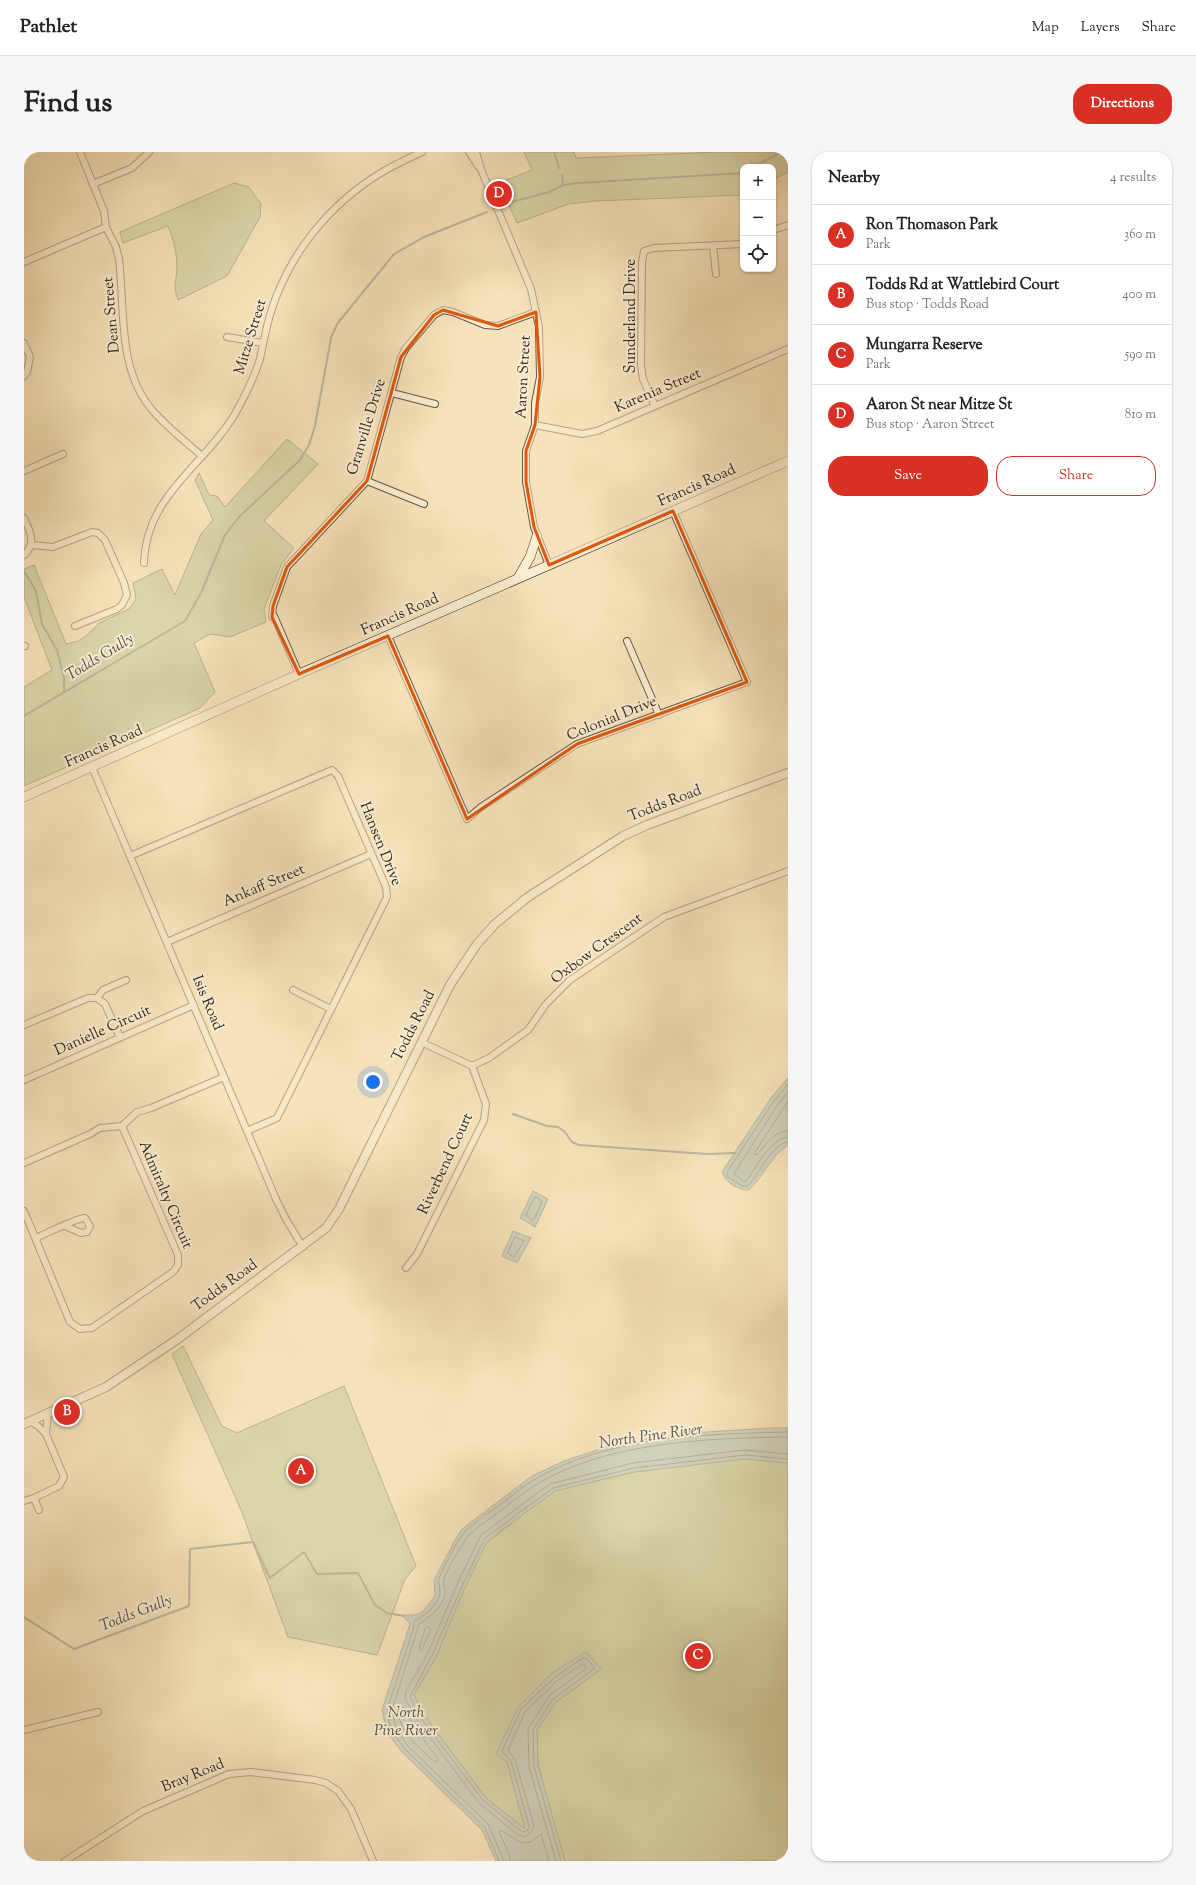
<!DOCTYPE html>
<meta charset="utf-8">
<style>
body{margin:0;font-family:"Sorts Mill Goudy",serif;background:#f6f6f6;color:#222}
.controls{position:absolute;right:12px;top:12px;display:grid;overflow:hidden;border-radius:8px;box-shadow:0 1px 3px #0004}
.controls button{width:36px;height:36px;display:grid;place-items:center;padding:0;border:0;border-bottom:1px solid #e0e0e0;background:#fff;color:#222;font:20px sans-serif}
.you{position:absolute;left:349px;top:930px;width:14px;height:14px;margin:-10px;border:3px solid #fff;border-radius:50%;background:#1a73e8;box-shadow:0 0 0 6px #1a73e833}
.badge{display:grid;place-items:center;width:26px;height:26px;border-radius:50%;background:#d93025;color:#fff;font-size:13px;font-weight:700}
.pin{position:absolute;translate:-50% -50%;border:2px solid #fff;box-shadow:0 1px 4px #0006}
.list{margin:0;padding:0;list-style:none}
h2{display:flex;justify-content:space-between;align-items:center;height:52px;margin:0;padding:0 16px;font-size:17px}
h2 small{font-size:13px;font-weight:400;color:#767676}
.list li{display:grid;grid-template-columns:26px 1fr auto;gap:12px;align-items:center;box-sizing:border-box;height:60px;padding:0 16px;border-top:1px solid #e0e0e0}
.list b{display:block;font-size:15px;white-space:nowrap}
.list p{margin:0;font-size:13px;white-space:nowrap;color:#767676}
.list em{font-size:13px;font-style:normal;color:#767676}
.actions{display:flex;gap:8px;padding:12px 16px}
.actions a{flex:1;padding:9px 0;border:1px solid #d93025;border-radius:16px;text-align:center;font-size:14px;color:#d93025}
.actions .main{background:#d93025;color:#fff}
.icon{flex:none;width:22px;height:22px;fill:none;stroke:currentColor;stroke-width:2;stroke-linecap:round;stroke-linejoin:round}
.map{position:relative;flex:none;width:764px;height:1709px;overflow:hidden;border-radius:16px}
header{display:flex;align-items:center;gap:24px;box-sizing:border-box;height:56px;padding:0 20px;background:#fff;border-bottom:1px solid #e0e0e0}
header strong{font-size:19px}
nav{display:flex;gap:22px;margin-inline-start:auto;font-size:14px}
.intro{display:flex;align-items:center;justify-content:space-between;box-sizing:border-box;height:96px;padding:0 24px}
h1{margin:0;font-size:28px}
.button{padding:10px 18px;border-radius:16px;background:#d93025;color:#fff;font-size:14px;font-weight:700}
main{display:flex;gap:24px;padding:0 24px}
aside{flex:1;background:#fff;border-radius:16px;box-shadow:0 1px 3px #0004}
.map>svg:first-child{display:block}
.green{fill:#b7c594;stroke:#767658}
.water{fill:#a1bbba;stroke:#75807a}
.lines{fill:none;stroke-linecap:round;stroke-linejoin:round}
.shore{stroke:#6a726a;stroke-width:1}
.stream{stroke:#75807a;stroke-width:2}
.minor-casing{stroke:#655743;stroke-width:8}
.tertiary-casing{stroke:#655743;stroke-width:10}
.secondary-casing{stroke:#34281b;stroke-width:10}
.minor{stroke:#faedd3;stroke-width:6}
.tertiary{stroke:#faedd3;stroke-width:8}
.secondary{stroke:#faedd3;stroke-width:9}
.marked{fill:none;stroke:#df570d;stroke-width:3;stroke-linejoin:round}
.labels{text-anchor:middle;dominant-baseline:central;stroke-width:4;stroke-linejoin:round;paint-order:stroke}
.street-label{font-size:15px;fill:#34281b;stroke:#faedd3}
.water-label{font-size:16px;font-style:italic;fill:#55544b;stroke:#faedd3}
</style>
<header>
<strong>Pathlet</strong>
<nav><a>Map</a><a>Layers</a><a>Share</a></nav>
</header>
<div class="intro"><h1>Find us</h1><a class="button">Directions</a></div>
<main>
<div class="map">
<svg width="764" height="1709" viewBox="0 0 764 1709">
<rect width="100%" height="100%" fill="#f7e3bb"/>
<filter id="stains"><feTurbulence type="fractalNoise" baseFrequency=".005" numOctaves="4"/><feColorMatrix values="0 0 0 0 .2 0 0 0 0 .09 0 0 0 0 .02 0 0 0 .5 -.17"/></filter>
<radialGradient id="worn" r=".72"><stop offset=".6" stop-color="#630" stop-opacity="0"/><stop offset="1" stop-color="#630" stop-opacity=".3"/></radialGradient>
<g class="green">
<polygon points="500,0 550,0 552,6 693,0 764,0 764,20 749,28 749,15 719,15 719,43 571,49 545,52 493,71 475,31 508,18"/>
<path d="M210,31l15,4 12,17 -1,13 -33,59 -49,24c-6,-17 -1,-18 -1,-34 0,-14 -4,-27 -9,-40l-45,17 -3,-11z"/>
<polygon points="263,287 294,312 240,369 270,396 257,413 240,457 242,470 206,485 186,482 170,491 191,540 176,556 0,634 0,535 28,518 0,445 0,417 10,413 42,492 55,489 64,482 75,471 105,457 112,447 109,431 138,417 151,443 177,382 189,368 171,328 175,321 185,343 193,344 201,355"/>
<polygon points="159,1194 198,1274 213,1281 320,1234 392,1414 381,1427 353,1503 264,1485 217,1358 148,1202"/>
<polygon points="747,1303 764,1307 764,1709 541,1709 530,1672 522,1655 522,1642 514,1613 513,1578 532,1550 577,1517 562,1500 483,1610 502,1678 462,1646 402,1566 390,1543 412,1505 455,1397 536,1333 586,1326 610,1320"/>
</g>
<g class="water">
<path d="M764,926v67c-18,12 -24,31 -39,45 -11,0 -23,-7 -27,-18l49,-74z"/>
<polygon points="509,1039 524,1047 511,1075 496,1066"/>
<polygon points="489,1079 507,1086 493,1111 478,1104"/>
<path d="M744,1276h20v35l-43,-4 -111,13 -79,19 -67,49 -21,43 -31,74 -22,38 12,23 60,80 39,31 -18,-67 -11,-8 22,-47 34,-34 34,-21 15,17 -45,33 -19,28 1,35 27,96h-69l-14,-31 -81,-79 -14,-19 -5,-22 28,-86 -8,-9c22,1 20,-3 33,-19l-1,-16 20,-38 8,-13 70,-53 32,-15 54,-18 73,-10z"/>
</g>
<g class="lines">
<g class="shore">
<path d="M764,932l-14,17 -47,71v4l15,10h6c11,-11 23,-42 40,-44"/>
<path d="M764,940l-10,12 -44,70 9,7h3c10,-12 24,-43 42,-44"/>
<path d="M764,949l-34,53 3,1c8,-10 17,-24 31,-24"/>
<polygon points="513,1045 518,1050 510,1067 508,1068 502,1063 510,1046"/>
<polygon points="491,1085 500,1089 490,1105 484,1101"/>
<polygon points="404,1475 407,1477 398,1498 396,1499 395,1497 401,1477"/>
<path d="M376,1554l3,1 11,19 24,33 -1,3h-2c-13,-11 -44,-37 -35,-56z"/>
<path d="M475,1709l-14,-33 -81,-80 -13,-18 -4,-20 26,-80 1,-9c10,-5 24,-15 26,-28 0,-5 -2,-10 -1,-15 7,-15 15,-32 25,-45 9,-11 29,-23 41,-32 9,-7 19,-15 29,-21 73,-44 171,-46 254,-48"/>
<path d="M480,1709l-16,-37 -81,-79 -11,-17 -4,-18 27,-86c10,-6 23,-17 26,-29 1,-5 -2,-10 -1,-15 2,-9 19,-38 25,-45 9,-9 21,-16 31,-24 12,-9 24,-19 37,-27 70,-42 171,-46 251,-47"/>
<polyline points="486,1709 485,1702 475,1680 476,1678 498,1691 507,1690 517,1682 525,1709"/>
<polyline points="532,1709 505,1615 504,1577 526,1543 562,1517 561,1513 559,1512 534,1528 501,1560 484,1598 491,1608 510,1673 508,1680 501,1685 494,1683 455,1651 395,1571 381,1547 382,1539 404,1501 435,1428 457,1383 526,1332 609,1311 720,1298 764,1302"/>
<polyline points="537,1709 510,1614 509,1578 529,1547 570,1517 570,1515 562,1506 559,1506 531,1525 497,1557 478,1599 487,1609 505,1674 504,1678 501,1680 497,1679 459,1648 399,1569 386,1545 408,1503 440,1430 461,1386 529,1336 610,1316 721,1303 764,1307"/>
</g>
<g class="stream">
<polyline points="530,0 535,16"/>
<polyline points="730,15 757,0"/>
<polyline points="538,23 539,33"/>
<polyline points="484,51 525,40 539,33 554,31 719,21"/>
<polyline points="0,419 12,439 18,472 33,498 40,526 40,540"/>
<polyline points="0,564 161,469 177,441 201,383 216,364 276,308 285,293 291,274 307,186 313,172 370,102 400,85 463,60"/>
<polyline points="489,962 523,974 534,975 541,980 548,990 555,993 683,1002 711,1001"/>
<polyline points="0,1465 50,1497 165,1454 166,1397 229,1390 246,1426 280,1400 293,1422 334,1421 351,1453 363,1461 380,1464"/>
</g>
<defs>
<g id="minor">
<path d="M56,0l24,59 2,16 10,20 3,12c6,50 -2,113 35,153 14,16 32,30 48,44"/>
<polyline points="445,0 454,14"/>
<polyline points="452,0 458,20 507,137 515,175 516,225 511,251 511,273 502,299 502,330 510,375 525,413"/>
<polyline points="69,32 108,16 125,0"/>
<polyline points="749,78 764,73"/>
<polyline points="689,94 692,122"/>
<polyline points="0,110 82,75"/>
<polyline points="203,185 239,191"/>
<polyline points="0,191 6,205 3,220 0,224"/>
<polyline points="368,241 411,252"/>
<polyline points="631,254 619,227 617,213 618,110 620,99 630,96 719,92"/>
<polyline points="511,273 558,282 573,279 764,197"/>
<polyline points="0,319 39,302"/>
<polyline points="343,329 400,352"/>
<path d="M0,366c6,13 13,25 0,37"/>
<polyline points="8,393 29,395 68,380 74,381 81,388 100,431 103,443 98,453 93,457 51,474"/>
<path d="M120,411c2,-68 60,-97 91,-149 10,-18 19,-36 25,-55 3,-15 6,-30 10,-44 18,-61 60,-112 114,-144 12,-7 25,-13 38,-19"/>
<polyline points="364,484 443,667 457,655 553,592 723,530 649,359"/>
<polyline points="603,489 635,563"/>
<polyline points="0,494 1,494"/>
<polyline points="275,522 250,464 248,465 249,454 263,415 343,329 377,205 382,196 410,163 419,158 429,160 461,173 474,174 512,160"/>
<polyline points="68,615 252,1047 263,1069 279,1095"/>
<polyline points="106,704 308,618 314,624 362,735 363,745 253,966 223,979"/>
<polyline points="143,790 347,702"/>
<polyline points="269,838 307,857"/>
<polyline points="73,846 79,838 102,828"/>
<polyline points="0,873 64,846 73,846 81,852 96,885"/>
<polyline points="397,890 448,914 465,906 504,878 522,852 546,828 640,765 764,719"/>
<polyline points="0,928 170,853"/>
<polyline points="0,1011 66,982 76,976 98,974 113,960 127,956 200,925"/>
<polyline points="0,1059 46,1170 56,1177 68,1176 149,1120 154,1113 154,1103 98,974"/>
<path d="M12,1086c9,-4 43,-21 49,-20l5,8 -3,6 -6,1 -16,-7"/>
<polyline points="382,1116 393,1102 460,968 462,952 448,914"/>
<polyline points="6,1269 14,1274 22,1282 40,1325 35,1334 10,1346"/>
<polyline points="22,1282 24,1262"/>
<polyline points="0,1349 10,1346 15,1358"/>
<polyline points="0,1578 74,1560"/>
<polyline points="41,1709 119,1659 205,1622 227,1620 291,1628 302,1631 314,1639 327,1657 349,1709"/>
</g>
<polyline id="tertiary" points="0,1272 82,1235 151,1189 302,1076 315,1057 426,833 453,792 471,772 504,745 599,684 623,673 764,621"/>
<g id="secondary">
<polyline points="494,426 506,405 513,384"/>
<polyline points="0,645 275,522 764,309"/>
</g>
</defs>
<use href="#minor" class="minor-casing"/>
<use href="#tertiary" class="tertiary-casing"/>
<use href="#secondary" class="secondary-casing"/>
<use href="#minor" class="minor"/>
<use href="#tertiary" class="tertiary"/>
<use href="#secondary" class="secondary"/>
</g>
<path d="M0 0H764V1709H0ZM419,158l55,16 38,-14 4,65 -5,48 -9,26v31l8,45 15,38 124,-54 74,171 -170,62 -110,75 -79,-183 -89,38 -27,-57 1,-11 14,-39 80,-86 34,-124 33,-42z" fill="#f7e3bb" fill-opacity=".55" fill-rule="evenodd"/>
<path class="marked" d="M419,158l55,16 38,-14 4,65 -5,48 -9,26v31l8,45 15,38 124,-54 74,171 -170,62 -110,75 -79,-183 -89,38 -27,-57 1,-11 14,-39 80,-86 34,-124 33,-42z"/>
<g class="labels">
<g class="street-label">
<text transform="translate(88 163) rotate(-95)">Dean Street</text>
<text transform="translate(607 164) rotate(-90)">Sunderland Drive</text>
<text transform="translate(227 185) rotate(-73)">Mitze Street</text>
<text transform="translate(500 225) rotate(-87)">Aaron Street</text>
<text transform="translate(634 239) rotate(-23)">Karenia Street</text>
<text transform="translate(343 275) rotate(-73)">Granville Drive</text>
<text transform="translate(673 334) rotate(-24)">Francis Road</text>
<text transform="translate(376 463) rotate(-24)">Francis Road</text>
<text transform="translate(588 567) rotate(-22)">Colonial Drive</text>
<text transform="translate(80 595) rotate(-24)">Francis Road</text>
<text transform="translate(641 652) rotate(-21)">Todds Road</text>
<text transform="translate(356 692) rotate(68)">Hansen Drive</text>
<text transform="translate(240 734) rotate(-23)">Ankaff Street</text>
<text transform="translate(573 797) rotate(-36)">Oxbow Crescent</text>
<text transform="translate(183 851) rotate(67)">Isis Road</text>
<text transform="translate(390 874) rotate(-63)">Todds Road</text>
<text transform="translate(79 879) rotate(-24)">Danielle Circuit</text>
<text transform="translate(422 1012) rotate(-65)">Riverbend Court</text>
<text transform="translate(141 1043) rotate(67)">Admiralty Circuit</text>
<text transform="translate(201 1134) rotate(-36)">Todds Road</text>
<text transform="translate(169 1624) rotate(-22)">Bray Road</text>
</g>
<g class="water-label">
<text transform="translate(76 506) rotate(-31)">Todds Gully</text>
<text transform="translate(627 1285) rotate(-8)">North Pine River</text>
<text transform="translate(112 1462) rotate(-21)">Todds Gully</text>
<text x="382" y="1561">North<tspan x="382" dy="18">Pine River</tspan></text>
</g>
</g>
<rect width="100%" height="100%" filter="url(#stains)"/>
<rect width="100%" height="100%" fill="url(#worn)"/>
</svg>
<div class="controls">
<button>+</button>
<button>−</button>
<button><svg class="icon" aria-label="locate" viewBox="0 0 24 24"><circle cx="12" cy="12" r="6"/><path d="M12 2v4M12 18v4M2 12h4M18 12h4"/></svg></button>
</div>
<div class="you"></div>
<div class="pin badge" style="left:277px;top:1319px">A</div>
<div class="pin badge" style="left:43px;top:1260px">B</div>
<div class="pin badge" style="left:674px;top:1504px">C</div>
<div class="pin badge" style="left:475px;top:42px">D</div>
</div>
<aside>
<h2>Nearby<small>4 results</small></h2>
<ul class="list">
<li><span class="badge">A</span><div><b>Ron Thomason Park</b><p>Park</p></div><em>360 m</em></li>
<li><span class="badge">B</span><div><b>Todds Rd at Wattlebird Court</b><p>Bus stop · Todds Road</p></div><em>400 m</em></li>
<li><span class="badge">C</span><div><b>Mungarra Reserve</b><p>Park</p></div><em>590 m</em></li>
<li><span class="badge">D</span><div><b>Aaron St near Mitze St</b><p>Bus stop · Aaron Street</p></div><em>810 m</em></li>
</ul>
<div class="actions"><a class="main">Save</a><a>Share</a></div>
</aside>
</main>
